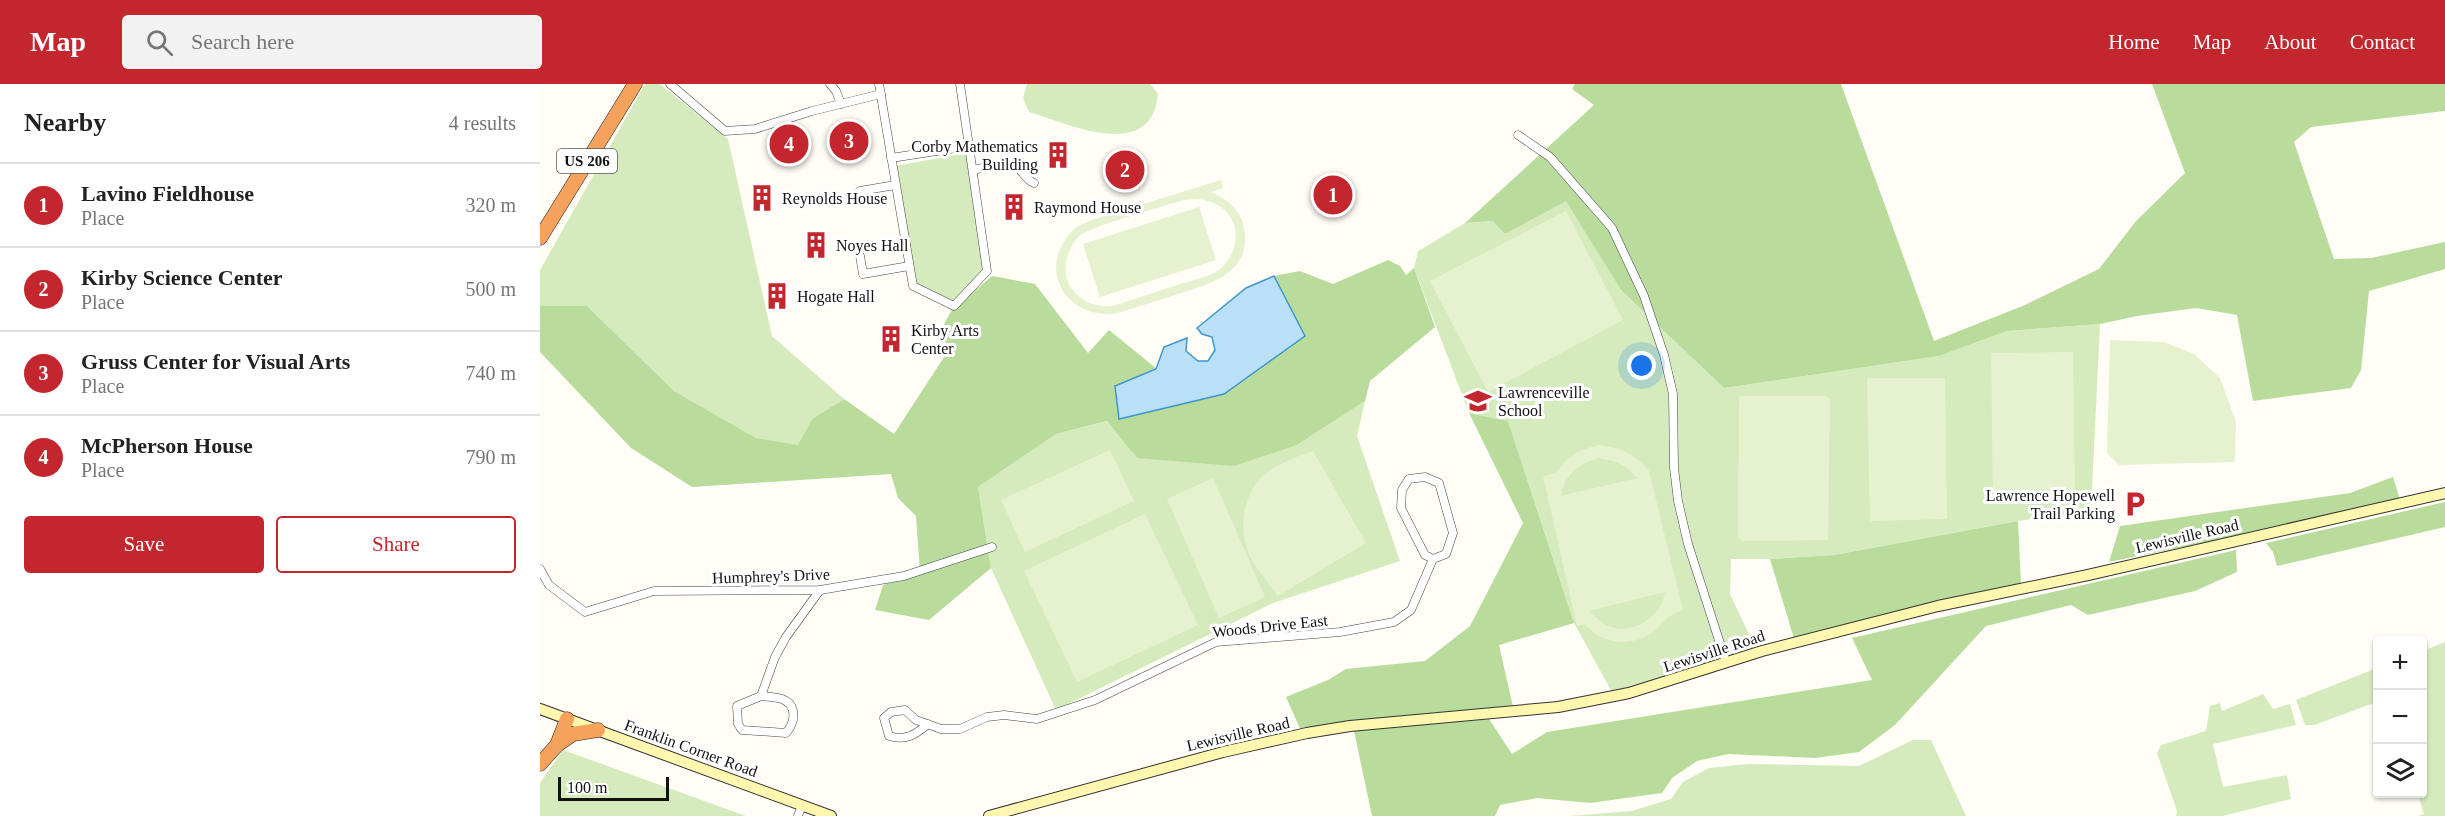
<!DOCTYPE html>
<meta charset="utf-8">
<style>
body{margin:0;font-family:"Times New Roman",serif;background:#f2f2f2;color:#222}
.controls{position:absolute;right:18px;bottom:18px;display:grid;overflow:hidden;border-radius:6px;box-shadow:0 2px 4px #0004}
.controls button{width:54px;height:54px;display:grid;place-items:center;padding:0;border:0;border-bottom:2px solid #e0e0e0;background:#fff;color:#222;font:30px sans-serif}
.scale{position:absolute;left:18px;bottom:15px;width:111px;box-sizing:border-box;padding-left:6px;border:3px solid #111;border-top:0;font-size:16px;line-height:21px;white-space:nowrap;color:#111;-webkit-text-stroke:4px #fff;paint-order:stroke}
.you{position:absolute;left:1102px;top:282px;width:21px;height:21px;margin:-15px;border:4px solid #fff;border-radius:50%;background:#1a73e8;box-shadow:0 0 0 9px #1a73e833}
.badge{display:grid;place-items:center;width:39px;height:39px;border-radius:50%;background:#c4262e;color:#fff;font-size:20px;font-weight:700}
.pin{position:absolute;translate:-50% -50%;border:3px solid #fff;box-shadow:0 2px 6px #0006}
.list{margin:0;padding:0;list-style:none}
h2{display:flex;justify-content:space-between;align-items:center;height:78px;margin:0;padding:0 24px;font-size:26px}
h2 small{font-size:20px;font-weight:400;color:#767676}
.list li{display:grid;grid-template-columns:39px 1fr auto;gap:18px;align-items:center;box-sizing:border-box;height:84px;padding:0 24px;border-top:2px solid #e0e0e0}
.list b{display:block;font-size:22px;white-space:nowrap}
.list p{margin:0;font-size:20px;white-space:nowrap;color:#767676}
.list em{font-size:20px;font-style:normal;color:#767676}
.actions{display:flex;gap:12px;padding:18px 24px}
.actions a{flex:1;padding:14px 0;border:2px solid #c4262e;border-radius:6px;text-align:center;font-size:21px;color:#c4262e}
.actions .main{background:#c4262e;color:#fff}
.icon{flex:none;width:33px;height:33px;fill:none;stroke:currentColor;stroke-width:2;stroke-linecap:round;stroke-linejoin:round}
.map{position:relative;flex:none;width:1905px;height:732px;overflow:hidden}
header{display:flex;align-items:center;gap:36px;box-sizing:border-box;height:84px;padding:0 30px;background:#c4262e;color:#fff}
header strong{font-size:28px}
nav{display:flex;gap:33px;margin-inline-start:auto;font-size:21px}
.search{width:420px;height:54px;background:#f2f2f2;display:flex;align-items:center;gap:15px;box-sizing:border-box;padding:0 21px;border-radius:6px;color:#767676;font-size:22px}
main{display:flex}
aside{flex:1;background:#fff}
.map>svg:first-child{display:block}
.green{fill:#d5ebbd}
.forest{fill:#b9dc9c}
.pitch{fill:#e6f2cf;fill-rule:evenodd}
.water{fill:#b9e0f7;stroke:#3f96cf;stroke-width:1.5}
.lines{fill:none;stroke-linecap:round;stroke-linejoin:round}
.street-casing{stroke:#444;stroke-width:9}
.secondary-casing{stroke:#333;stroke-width:12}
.highway-casing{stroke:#222;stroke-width:15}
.street{stroke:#fff;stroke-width:8}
.secondary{stroke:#fff6b0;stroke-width:10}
.highway{stroke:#f5a25d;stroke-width:14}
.labels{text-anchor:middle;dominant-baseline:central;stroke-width:6;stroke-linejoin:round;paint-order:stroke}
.shield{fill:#fff;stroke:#585858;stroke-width:1.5}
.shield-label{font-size:15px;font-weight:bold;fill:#111}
.poi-label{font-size:16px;fill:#111;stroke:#fff;text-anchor:start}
.street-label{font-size:16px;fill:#111;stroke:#fff}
</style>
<header>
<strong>Map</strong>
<div class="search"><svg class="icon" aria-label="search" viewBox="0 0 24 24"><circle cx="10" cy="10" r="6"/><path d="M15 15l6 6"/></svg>Search here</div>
<nav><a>Home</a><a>Map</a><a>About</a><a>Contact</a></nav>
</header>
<main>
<aside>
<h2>Nearby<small>4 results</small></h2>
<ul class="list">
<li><span class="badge">1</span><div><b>Lavino Fieldhouse</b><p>Place</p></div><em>320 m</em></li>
<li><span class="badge">2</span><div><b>Kirby Science Center</b><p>Place</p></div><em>500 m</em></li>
<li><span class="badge">3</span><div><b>Gruss Center for Visual Arts</b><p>Place</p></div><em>740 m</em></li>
<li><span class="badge">4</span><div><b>McPherson House</b><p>Place</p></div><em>790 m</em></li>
</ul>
<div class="actions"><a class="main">Save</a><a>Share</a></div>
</aside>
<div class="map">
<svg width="1905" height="732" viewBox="0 0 1905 732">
<rect width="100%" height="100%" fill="#fffdf5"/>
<g class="green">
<polygon points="105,0 120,0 188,55 232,252 304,315 272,335 258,362 216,354 134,307 47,222 0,222 0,186"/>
<path d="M487,0h123l8,10c-6,69 -89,30 -129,18l-6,-14z"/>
<polygon points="427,69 444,186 413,218 376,200 355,82"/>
<polygon points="1026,116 1081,206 1184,304 1399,272 1467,247 1560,240 1551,426 1478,437 1294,471 1230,475 1191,475 1190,510 1218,569 1073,610 1034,539 968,337 929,329 874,184 878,167 925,139 954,137 965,150"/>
<polygon points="825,317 817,352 860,477 733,519 516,626 451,484 438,403 516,350 568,337 597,374 757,361"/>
<polygon points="1905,558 1905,732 1878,732 1884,730 1878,710 1882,710 1883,685 1887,682 1882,664 1883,567"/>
<polygon points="1837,584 1837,618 1774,641 1765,641 1756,616"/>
<polygon points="1723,610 1733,625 1750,620 1756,641 1673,660 1683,703 1747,691 1751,715 1682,732 1636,732 1637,727 1617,669 1621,661 1666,647 1670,622 1680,619 1682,627"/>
<polygon points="1373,656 1391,656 1426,732 1030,732 1092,727 1131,715 1143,698 1169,684 1208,680 1319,682"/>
<polygon points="23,666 206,732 0,732 0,699"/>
</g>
<g class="forest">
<polygon points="1035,0 1301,0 1394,257 1485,221 1559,185 1596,137 1645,89 1612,0 1905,0 1905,27 1771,43 1754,58 1794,175 1831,174 1905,158 1905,185 1829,207 1821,286 1811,304 1713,317 1697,231 1656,224 1597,232 1560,240 1467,247 1399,272 1184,304 1081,206 1026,117 965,150 953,137 925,139 1054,21 1032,5"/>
<polygon points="848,176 860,182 866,191 874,184 895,243 830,297 825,317 757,361 694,382 597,374 567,337 516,350 438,403 451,484 389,536 335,526 343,501 380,488 376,432 358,414 351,390 152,403 91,364 0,268 0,222 47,222 134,307 216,354 258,361 272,335 304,315 354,350 406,270 404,240 414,222 423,217 452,192 495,200 548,269 569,246 617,285 575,302 765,252 734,192 760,187 793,200"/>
<polygon points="929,329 968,337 1034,539 959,561 974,627 761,647 746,613 788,596 806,585 885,577 930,542 983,439"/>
<polygon points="1853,393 1861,419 1569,478 1580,442 1810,409"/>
<polygon points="1905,418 1905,443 1737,482 1733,468 1726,459"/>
<polygon points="1478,437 1481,500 1255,558 1230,475 1294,471"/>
<polygon points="1696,466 1697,488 1655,507 1548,531 1531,521 1446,542 1355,641 1319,668 1275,674 1188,670 1157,677 1132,694 1122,709 1050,719 997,714 960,721 955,732 832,732 814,647 949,635 972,670 1007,648 1332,596 1312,554"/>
</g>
<g class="pitch">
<path d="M681,96l2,8 -12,4c15,6 30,18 33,36 9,47 -38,57 -72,68 -19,6 -38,12 -58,18 -50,3 -77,-45 -42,-83 5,-5 13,-8 20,-11zM656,115c15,1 30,7 37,23 8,18 -2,42 -19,51 -9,5 -21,7 -31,10 -23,8 -47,15 -70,23 -18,1 -30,-3 -41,-17 -6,-8 -7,-18 -6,-27 2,-9 6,-18 12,-25 14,-12 85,-30 106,-37z"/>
<polygon points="659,123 676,176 560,213 543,160"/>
<polygon points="1026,127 1083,236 948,308 890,197"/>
<polygon points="1570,256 1624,258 1654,270 1680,294 1696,338 1695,378 1579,381 1567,369"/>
<polygon points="1533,268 1535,412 1453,413 1451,269"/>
<polygon points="1327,294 1405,294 1407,435 1330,437"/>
<polygon points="1199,312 1285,312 1290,315 1288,456 1202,457 1198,453"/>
<path d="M1059,361c25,4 33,7 50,26l34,139c-13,3 -17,10 -26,19 -16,14 -39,17 -58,7 -5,-3 -10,-8 -15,-12l-7,2 -34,-150 13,-3c12,-17 22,-23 43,-28zM1059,374c17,3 27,6 38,20l-76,18c3,-22 19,-33 38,-38zM1125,508c-4,26 -33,44 -57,34 -7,-3 -13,-10 -19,-15z"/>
<polygon points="570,366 594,417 485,468 461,416"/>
<path d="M773,367l53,92 -88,53c-9,-13 -22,-27 -29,-42 -10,-25 -7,-54 11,-75 12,-14 36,-22 53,-28z"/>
<polygon points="673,394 725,513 679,534 627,415"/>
<polygon points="605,430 658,541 537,598 484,487"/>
</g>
<polygon class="water" points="734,192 765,252 684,310 579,335 575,302 616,285 624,263 647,254 646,267 658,277 668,277 675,266 672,253 662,250 657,244 706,204"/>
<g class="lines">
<defs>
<g id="street">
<polyline points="130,0 185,47 215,45 272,27 341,10"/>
<polyline points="290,0 296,7 301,20"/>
<polyline points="339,0 373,202 414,222 447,187 420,0"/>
<polyline points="978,51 1010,73 1072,144 1104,212 1124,271 1133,310 1134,384 1138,417 1148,460 1186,578"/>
<polyline points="351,74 429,62"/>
<path d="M433,86c14,-3 36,-11 47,0 5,5 7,10 14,13"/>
<polyline points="320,107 355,101"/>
<polyline points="320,172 323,190 369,182"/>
<polyline points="0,485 9,501 45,528 114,507 280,506 364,492 452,463"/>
<path d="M221,612c6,1 15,1 21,3 16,6 13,24 4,34l-44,-3 -4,-6 -1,-18 24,-10 14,-39 11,-20 34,-47"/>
<path d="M388,640c-13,11 -22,17 -39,12l-5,-18 7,-6 14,-2 11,10 25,9h19l27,-12 17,-2 33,4 58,-19 121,-58 124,-10 54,-10 17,-12 22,-51 13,-5 7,-21 -14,-50 -14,-6 -16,2 -7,11 -1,18 24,47 8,4"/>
<polyline points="258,732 262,721"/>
</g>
<g id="secondary">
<polyline points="0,625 291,732"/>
<polyline points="449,732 683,668 767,649 810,642 1018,623 1089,609 1222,567 1398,522 1548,491 1905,409"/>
</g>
<g id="highway">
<polyline points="0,154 95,0"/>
<polyline points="17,661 33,650 58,646"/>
<polyline points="0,680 17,661 27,635"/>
</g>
</defs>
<use href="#street" class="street-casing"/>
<use href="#secondary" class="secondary-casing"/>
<use href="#highway" class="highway-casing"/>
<use href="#street" class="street"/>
<use href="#secondary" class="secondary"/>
<use href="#highway" class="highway"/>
</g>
<defs>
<symbol id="building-bare" viewBox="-9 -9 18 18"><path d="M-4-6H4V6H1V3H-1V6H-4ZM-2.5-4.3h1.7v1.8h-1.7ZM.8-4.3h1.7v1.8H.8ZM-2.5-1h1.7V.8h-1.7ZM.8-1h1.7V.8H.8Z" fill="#c4262e" stroke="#fff" stroke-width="2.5" paint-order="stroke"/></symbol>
<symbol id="school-bare" viewBox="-9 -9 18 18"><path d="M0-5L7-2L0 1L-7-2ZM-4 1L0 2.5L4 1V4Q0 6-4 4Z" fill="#c4262e" stroke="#fff" stroke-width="2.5" paint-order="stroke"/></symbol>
<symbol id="parking-bare" viewBox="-9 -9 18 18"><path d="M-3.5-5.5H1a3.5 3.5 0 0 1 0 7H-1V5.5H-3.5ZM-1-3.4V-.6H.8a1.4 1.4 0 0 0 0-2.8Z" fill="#c4262e" stroke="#fff" stroke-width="2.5" paint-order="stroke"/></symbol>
</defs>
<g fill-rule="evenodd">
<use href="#building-bare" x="499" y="52" width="38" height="38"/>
<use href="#building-bare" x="203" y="95" width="38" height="38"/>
<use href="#building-bare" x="455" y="104" width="38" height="38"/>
<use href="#building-bare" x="257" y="142" width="38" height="38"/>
<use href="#building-bare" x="218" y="193" width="38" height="38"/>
<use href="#building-bare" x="332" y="236" width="38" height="38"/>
<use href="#school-bare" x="919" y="298" width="38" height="38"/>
<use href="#parking-bare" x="1576" y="401" width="38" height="38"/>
</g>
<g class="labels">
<rect class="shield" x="17" y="65" width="60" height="24" rx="4.5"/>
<g class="shield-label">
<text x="47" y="77">US 206</text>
</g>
<g class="poi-label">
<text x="498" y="62" text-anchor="end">Corby Mathematics<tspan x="498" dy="18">Building</tspan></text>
<text x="242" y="114">Reynolds House</text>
<text x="494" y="123">Raymond House</text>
<text x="296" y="161">Noyes Hall</text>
<text x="257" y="212">Hogate Hall</text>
<text x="371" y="246">Kirby Arts<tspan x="371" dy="18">Center</tspan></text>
<text x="958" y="308">Lawrenceville<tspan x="958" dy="18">School</tspan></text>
<text x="1575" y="411" text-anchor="end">Lawrence Hopewell<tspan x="1575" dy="18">Trail Parking</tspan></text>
</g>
<g class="street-label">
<text transform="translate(1647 452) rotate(-13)">Lewisville Road</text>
<text transform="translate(231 492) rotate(-2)">Humphrey's Drive</text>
<text transform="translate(730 542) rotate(-6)">Woods Drive East</text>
<text transform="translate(1174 567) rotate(-18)">Lewisville Road</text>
<text transform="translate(698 650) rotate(-13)">Lewisville Road</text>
<text transform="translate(151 664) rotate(20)">Franklin Corner Road</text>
</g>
</g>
</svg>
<div class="controls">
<button>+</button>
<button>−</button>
<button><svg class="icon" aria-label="layers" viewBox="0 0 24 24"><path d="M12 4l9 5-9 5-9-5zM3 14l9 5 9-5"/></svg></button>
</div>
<div class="scale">100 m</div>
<div class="you"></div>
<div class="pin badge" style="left:793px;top:111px">1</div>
<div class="pin badge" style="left:585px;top:86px">2</div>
<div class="pin badge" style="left:309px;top:57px">3</div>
<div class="pin badge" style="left:249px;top:60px">4</div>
</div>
</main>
